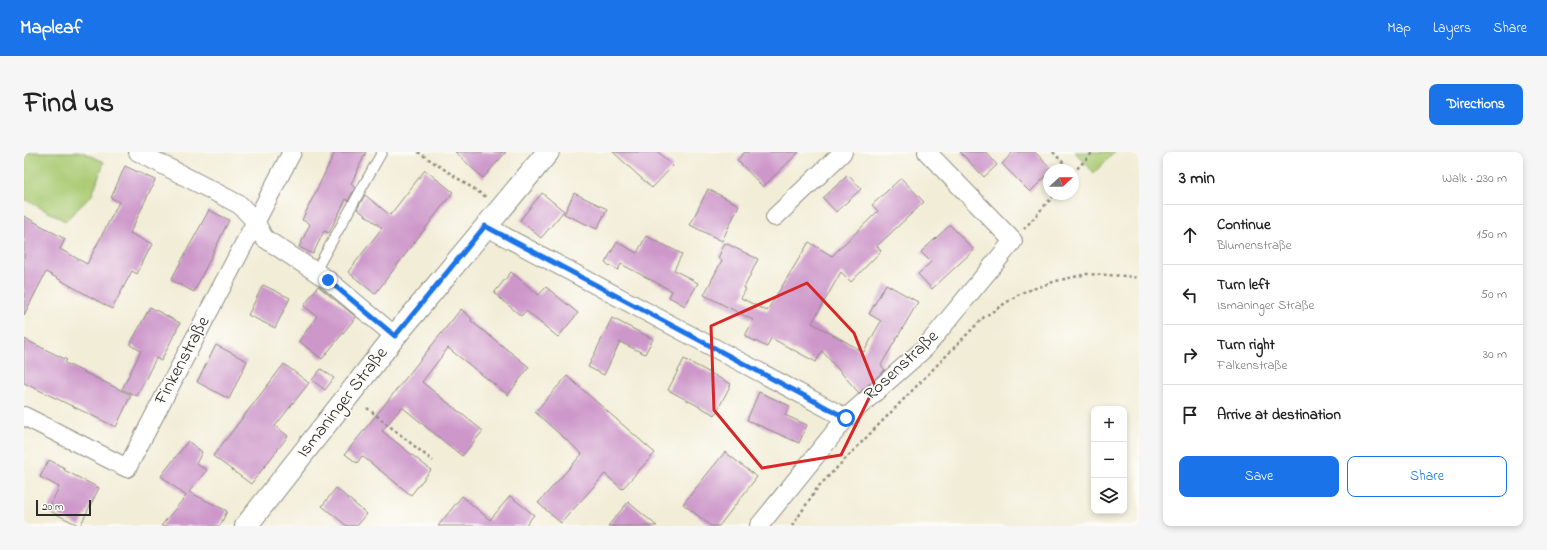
<!DOCTYPE html>
<meta charset="utf-8">
<style>
body{margin:0;font-family:"Indie Flower",sans-serif;background:#f6f6f6;color:#222}
.controls{position:absolute;right:12px;bottom:12px;display:grid;overflow:hidden;border-radius:8px;box-shadow:0 2px 6px #0003}
.controls button{width:36px;height:36px;display:grid;place-items:center;padding:0;border:0;border-bottom:1px solid #e0e0e0;background:#fff;color:#222;font:20px sans-serif}
.compass{position:absolute;left:1019px;top:12px;width:36px;height:36px;border-radius:50%;background:#fff;box-shadow:0 2px 6px #0003;rotate:68deg}
.scale{position:absolute;left:12px;bottom:10px;width:55px;box-sizing:border-box;padding-left:4px;border:2px solid #2b2b2b;border-top:0;font-size:11px;line-height:14px;white-space:nowrap;color:#2b2b2b;-webkit-text-stroke:3px #fdfcf7;paint-order:stroke}
.stop{position:absolute;width:12px;height:12px;margin:-9px;border:3px solid #1a73e8;border-radius:50%;background:#fff}
.stop.end{background:#1a73e8;border-color:#fff;box-shadow:0 1px 4px #0008}
.list{margin:0;padding:0;list-style:none}
h2{display:flex;justify-content:space-between;align-items:center;height:52px;margin:0;padding:0 16px;font-size:17px}
h2 small{font-size:13px;font-weight:400;color:#767676}
.list li{display:grid;grid-template-columns:26px 1fr auto;gap:12px;align-items:center;box-sizing:border-box;height:60px;padding:0 16px;border-top:1px solid #e0e0e0}
.list b{display:block;font-size:15px;white-space:nowrap}
.list p{margin:0;font-size:13px;white-space:nowrap;color:#767676}
.list em{font-size:13px;font-style:normal;color:#767676}
.actions{display:flex;gap:8px;padding:12px 16px}
.actions a{flex:1;padding:9px 0;border:1px solid #1a73e8;border-radius:8px;text-align:center;font-size:14px;color:#1a73e8}
.actions .main{background:#1a73e8;color:#fff}
.icon{flex:none;width:22px;height:22px;fill:none;stroke:currentColor;stroke-width:2;stroke-linecap:round;stroke-linejoin:round}
.map{position:relative;flex:none;width:1115px;height:374px;overflow:hidden;border-radius:8px}
header{display:flex;align-items:center;gap:24px;box-sizing:border-box;height:56px;padding:0 20px;background:#1a73e8;color:#fff}
header strong{font-size:19px}
nav{display:flex;gap:22px;margin-inline-start:auto;font-size:14px}
.intro{display:flex;align-items:center;justify-content:space-between;box-sizing:border-box;height:96px;padding:0 24px}
h1{margin:0;font-size:28px}
.button{padding:10px 18px;border-radius:8px;background:#1a73e8;color:#fff;font-size:14px;font-weight:700}
main{display:flex;gap:24px;padding:0 24px}
aside{flex:1;background:#fff;border-radius:8px;box-shadow:0 2px 6px #0003}
.map>svg:first-child{display:block}
.green{fill:#aacb73;stroke:#6a7b4f}
.building{fill:#cd97ca}
.lines{fill:none;stroke-linecap:round;stroke-linejoin:round}
.lane-casing{stroke:#8e8c81;stroke-width:11}
.street-casing{stroke:#8e8c81;stroke-width:20}
.secondary-casing{stroke:#8e8c81;stroke-width:24}
.path{stroke:#8e8c81;stroke-width:2.5;stroke-dasharray:3 3;stroke-linecap:butt}
.lane{stroke:#fff;stroke-width:9}
.street{stroke:#fff;stroke-width:18}
.secondary{stroke:#fff;stroke-width:22}
.route{stroke:#1a73e8;stroke-width:5}
.marked{fill:none;stroke:#d62828;stroke-width:3;stroke-linejoin:round}
.labels{text-anchor:middle;dominant-baseline:central;stroke-width:3.5;stroke-linejoin:round;paint-order:stroke}
.street-label{font-size:18px;fill:#2b2b2b;stroke:#fdfcf7}
</style>
<header>
<strong>Mapleaf</strong>
<nav><a>Map</a><a>Layers</a><a>Share</a></nav>
</header>
<div class="intro"><h1>Find us</h1><a class="button">Directions</a></div>
<main>
<div class="map">
<svg width="1115" height="374" viewBox="0 0 1115 374">
<rect width="100%" height="100%" fill="#fdfcf7"/>
<filter id="ink" filterUnits="userSpaceOnUse"><feTurbulence type="fractalNoise" baseFrequency=".025" numOctaves="2"/><feDisplacementMap in="SourceGraphic" scale="8" xChannelSelector="R" yChannelSelector="G"/><feConvolveMatrix kernelMatrix="1 2 1 2 8 2 1 2 1" color-interpolation-filters="sRGB"/></filter>
<filter id="wash" filterUnits="userSpaceOnUse"><feTurbulence type="fractalNoise" baseFrequency=".012" numOctaves="4" result="noise"/><feDisplacementMap in="SourceGraphic" scale="16" xChannelSelector="R" yChannelSelector="G"/><feGaussianBlur stdDeviation="0.9" result="paint"/><feColorMatrix in="noise" values="0 0 0 0 0 0 0 0 0 0 0 0 0 0 0 0 0 1.4 0 .05"/><feComposite in="paint" operator="in"/></filter>
<g filter="url(#wash)">
<rect width="100%" height="100%" fill="#f2edd7"/>
<g class="green">
<polygon points="3,0 59,0 80,10 68,43 41,69 0,47 0,2"/>
<polygon points="1051,0 1091,0 1070,21"/>
</g>
<g id="blocks">
<g class="building">
<polygon points="311,0 342,0 327,32 331,36 324,49 322,47 305,81 300,79 289,102 275,95 286,72 278,68"/>
<polygon points="431,0 482,0 459,26"/>
<polygon points="589,0 634,0 649,14 628,36"/>
<polygon points="721,0 775,0 739,35 713,8"/>
<polygon points="936,0 962,0 973,13 960,25"/>
<polygon points="989,0 1011,0 1028,18 1025,18 1025,21 1006,40 978,12"/>
<polygon points="101,14 131,28 106,81 128,92 113,122 108,119 88,157 22,120 0,163 0,64 41,87 36,97 63,112 95,50 87,46"/>
<polygon points="401,18 429,40 351,142 324,120 358,76 333,57 341,43 366,63"/>
<polygon points="824,23 837,37 812,60 799,46"/>
<polygon points="877,26 900,50 853,94 857,99 827,130 817,120 788,171 840,200 857,169 845,162 862,132 894,150 857,213 861,218 835,241 798,199 792,210 747,186 743,195 721,184 729,168 680,143 698,108 694,106 701,91 734,107 720,136 722,137 717,146 743,159 785,90 808,104 854,59 848,53"/>
<polygon points="684,37 715,53 698,89 666,73"/>
<polygon points="518,41 540,59 517,86 496,68"/>
<polygon points="550,41 583,57 573,77 540,62"/>
<polygon points="185,58 205,68 170,140 147,128"/>
<polygon points="926,73 950,98 908,137 894,122 907,110 897,100"/>
<polygon points="622,84 658,102 650,118 674,131 661,154 645,145 648,139 597,112 594,118 581,111 593,90 613,101"/>
<polygon points="487,120 515,143 522,135 554,161 534,185 502,159 497,164 470,141"/>
<polygon points="239,133 266,146 251,176 224,163"/>
<polygon points="294,134 332,165 298,207 275,189 293,164 280,154"/>
<polygon points="126,155 156,171 137,209 132,206 113,244 98,237 117,199 106,193"/>
<polygon points="437,157 448,167 447,169 505,215 484,243 424,196 398,230 459,279 438,304 378,255 358,279 407,318 387,343 338,304 333,311 321,302"/>
<polygon points="588,166 629,187 621,202 596,190 580,223 564,215"/>
<polygon points="0,187 43,208 41,211 107,243 92,275 0,231"/>
<polygon points="192,193 223,209 205,247 173,230"/>
<polygon points="660,207 707,232 691,263 644,238"/>
<polygon points="260,212 285,231 251,274 264,284 227,332 189,304"/>
<polygon points="297,217 310,226 301,238 288,228"/>
<polygon points="543,224 631,301 598,337 581,322 537,371 514,351 558,302 511,260"/>
<polygon points="735,240 766,254 761,263 783,273 775,291 723,268"/>
<polygon points="164,289 178,300 172,312 183,318 165,340 203,359 196,374 137,374 162,344 137,324"/>
<polygon points="701,300 733,325 695,374 687,374 659,352"/>
<polygon points="25,308 41,316 40,318 75,336 56,374 24,358 35,335 16,325"/>
<polygon points="312,336 343,362 333,374 323,374 298,354"/>
<polygon points="438,344 466,368 486,344 510,363 501,374 414,374"/>
<polygon points="604,350 633,374 584,374"/>
</g>
</g>
</g>
<g filter="url(#ink)">
<use href="#blocks" fill-opacity="0" stroke="#8e8c81" stroke-width="1"/>
<g class="lines">
<defs>
<polyline id="lane" points="291,120 358,0"/>
<g id="street">
<polyline points="114,0 216,53 231,69 240,86 304,128 371,184"/>
<polyline points="751,65 819,0"/>
<polyline points="461,74 822,266"/>
<polyline points="0,264 103,316 268,0"/>
<polyline points="735,374 822,266 900,197 989,89 903,0"/>
</g>
<polyline id="secondary" points="222,374 371,184 524,0"/>
</defs>
<use href="#lane" class="lane-casing"/>
<use href="#street" class="street-casing"/>
<use href="#secondary" class="secondary-casing"/>
<g class="path">
<polyline points="394,0 462,45"/>
<polyline points="1029,0 1046,18"/>
<polyline points="1049,21 1069,0"/>
<polyline points="1000,77 1031,42"/>
<polyline points="343,256 409,309"/>
<polyline points="768,374 794,335 960,165 997,141 1032,129 1063,122 1102,124 1115,126"/>
</g>
<use href="#lane" class="lane"/>
<use href="#street" class="street"/>
<use href="#secondary" class="secondary"/>
</g>
</g>
<g class="lines" filter="url(#ink)">
<polyline class="route" points="304,128 371,184 461,74 822,266"/>
</g>
<path class="marked" d="M783,131l47,50 21,53 -34,69 -79,13 -48,-58 -3,-84z"/>
<g class="labels">
<g class="street-label">
<text transform="translate(159 209) rotate(-62)">Finkenstraße</text>
<text transform="translate(878 214) rotate(-43)">Rosenstraße</text>
<text transform="translate(319 251) rotate(-52)">Ismaninger Straße</text>
</g>
</g>
</svg>
<div class="controls">
<button>+</button>
<button>−</button>
<button><svg class="icon" aria-label="layers" viewBox="0 0 24 24"><path d="M12 4l9 5-9 5-9-5zM3 14l9 5 9-5"/></svg></button>
</div>
<svg class="compass" viewBox="-18 -18 36 36"><path d="M0-13l5 13h-10z" fill="#e53935"/><path d="M0 13l5-13h-10z" fill="#767676"/></svg>
<div class="scale">20 m</div>
<div class="stop" style="left:822px;top:266px"></div>
<div class="stop end" style="left:304px;top:128px"></div>
</div>
<aside>
<h2>3 min<small>Walk · 230 m</small></h2>
<ul class="list">
<li><svg class="icon" aria-label="ahead" viewBox="0 0 24 24"><path d="M12 20V5M6 11l6-6 6 6"/></svg><div><b>Continue</b><p>Blumenstraße</p></div><em>150 m</em></li>
<li><svg class="icon" aria-label="left" viewBox="0 0 24 24"><path d="M17 20v-9H6M10 6l-5 5 5 5"/></svg><div><b>Turn left</b><p>Ismaninger Straße</p></div><em>50 m</em></li>
<li><svg class="icon" aria-label="right" viewBox="0 0 24 24"><path d="M7 20v-9h11M14 6l5 5-5 5"/></svg><div><b>Turn right</b><p>Falkenstraße</p></div><em>30 m</em></li>
<li><svg class="icon" aria-label="arrive" viewBox="0 0 24 24"><path d="M6 21V4h12l-3 4 3 4H6"/></svg><div><b>Arrive at destination</b></div></li>
</ul>
<div class="actions"><a class="main">Save</a><a>Share</a></div>
</aside>
</main>
